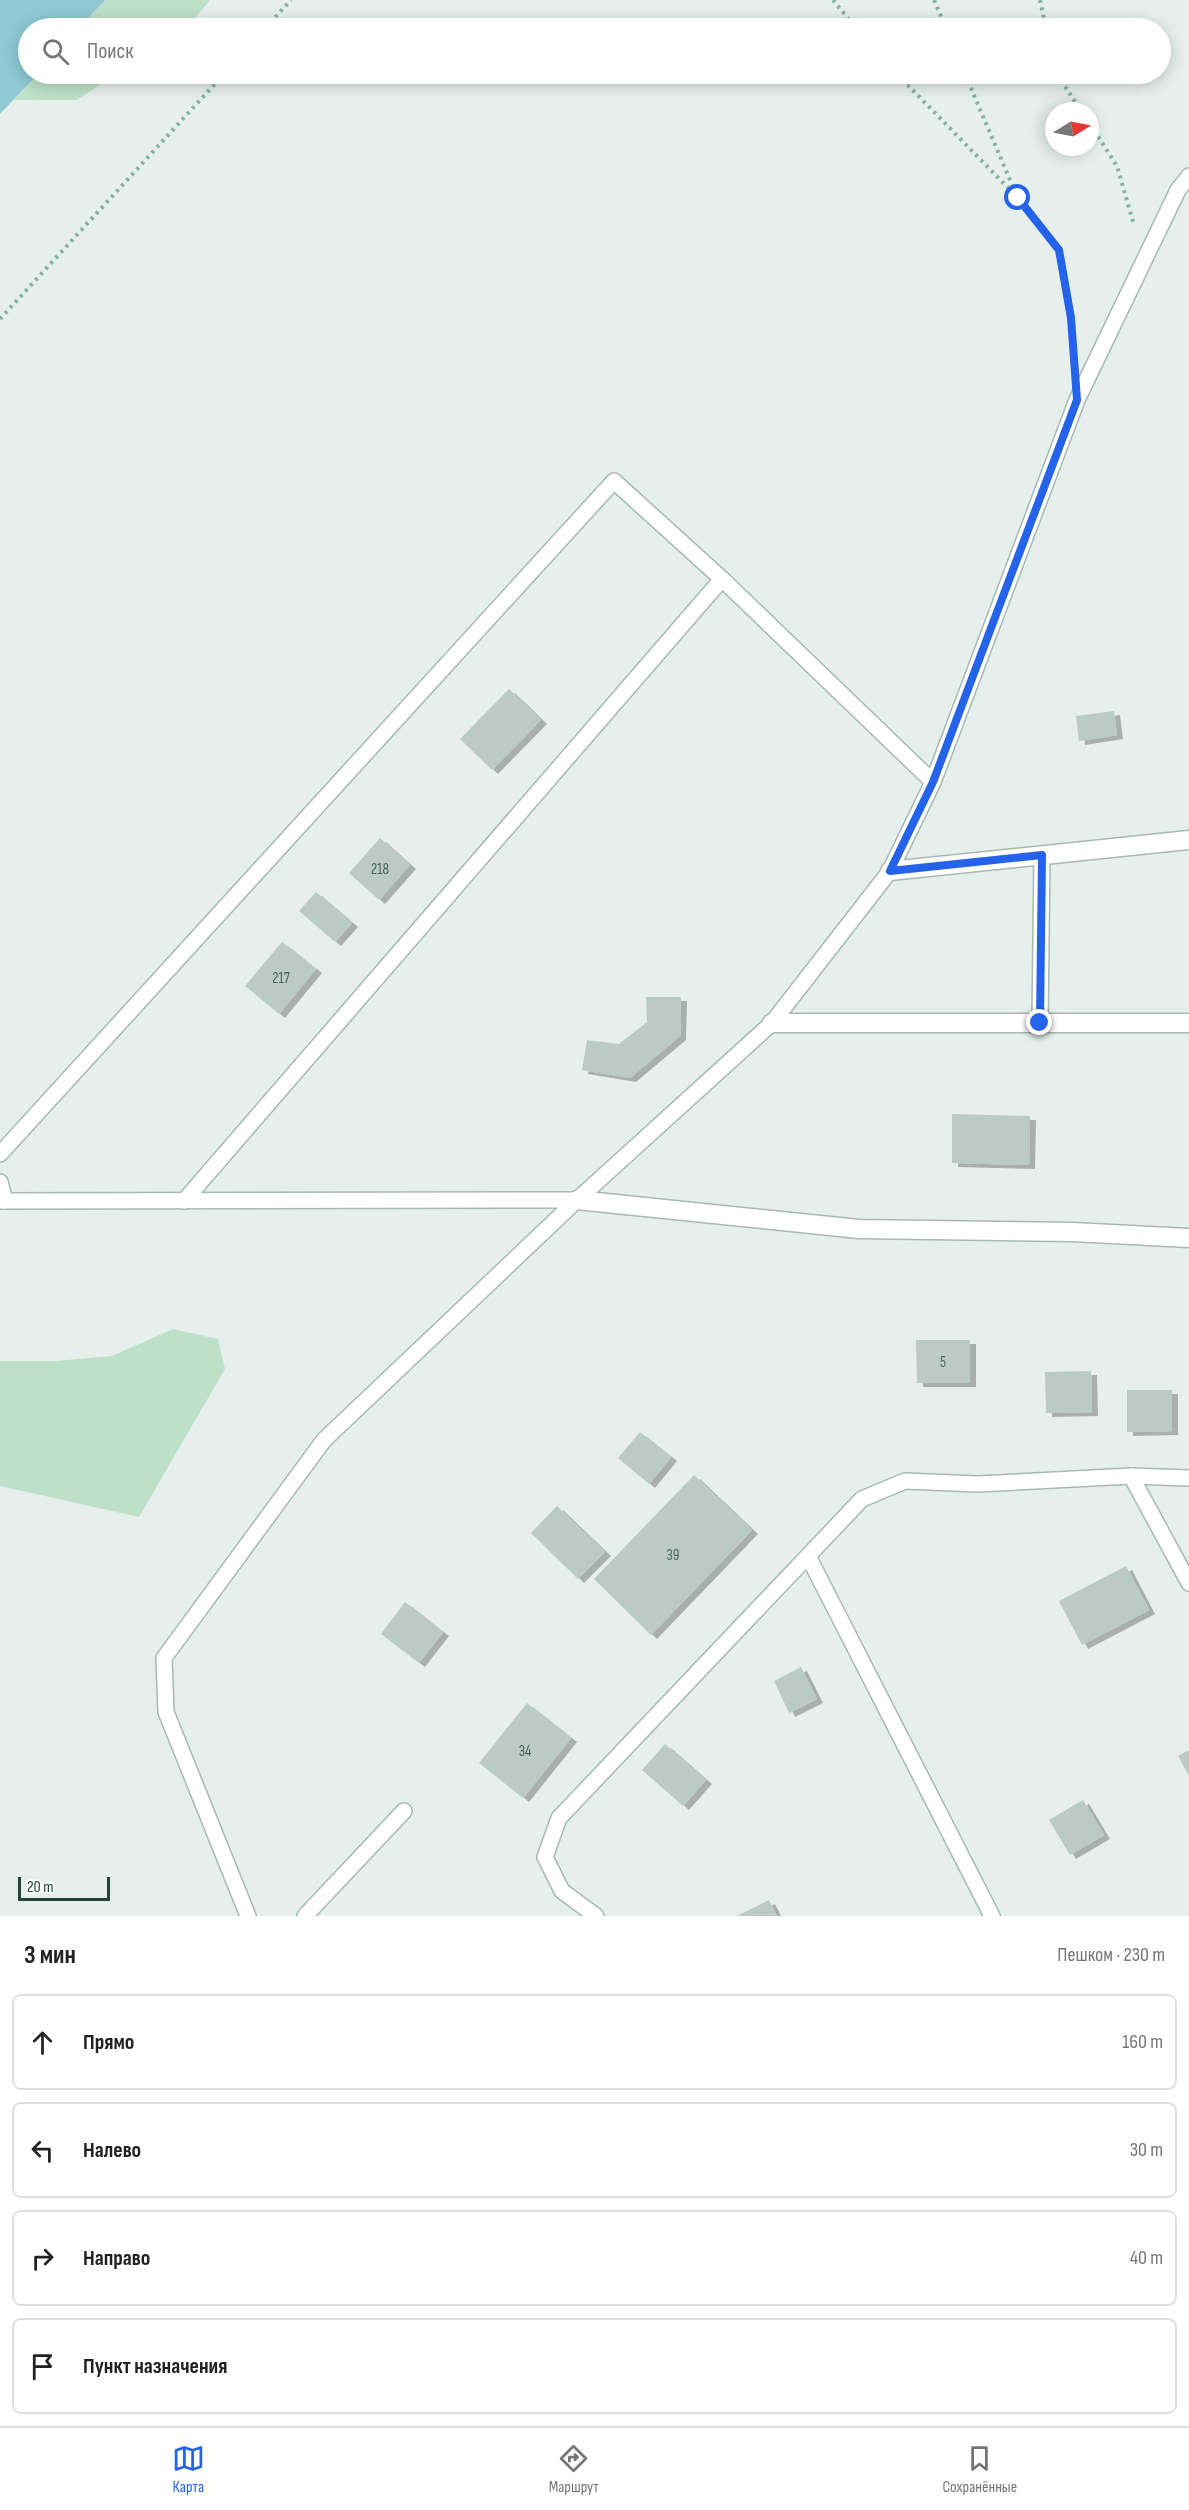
<!DOCTYPE html>
<html lang="ru">
<meta charset="utf-8">
<style>
body{margin:0;font-family:"Sofia Sans Condensed",sans-serif;background:#f6f6f6;color:#222}
.compass{position:absolute;left:1045px;top:102px;width:54px;height:54px;border-radius:50%;background:#fff;box-shadow:0 3px 15px #0003;rotate:80deg}
.scale{position:absolute;left:18px;bottom:15px;width:92px;box-sizing:border-box;padding-left:6px;border:3px solid #24423a;border-top:0;font-size:16px;line-height:21px;white-space:nowrap;color:#24423a;-webkit-text-stroke:4px #f7fbf9;paint-order:stroke}
.stop{position:absolute;width:18px;height:18px;margin:-14px;border:4px solid #2563eb;border-radius:50%;background:#fff}
.stop.end{background:#2563eb;border-color:#fff;box-shadow:0 2px 6px #0008}
.list{margin:0;padding:0;list-style:none}
h2{display:flex;justify-content:space-between;align-items:center;height:78px;margin:0;padding:0 24px;font-size:26px}
h2 small{font-size:20px;font-weight:400;color:#767676}
.list li{display:grid;grid-template-columns:39px 1fr auto;gap:18px;align-items:center;box-sizing:border-box;height:96px;margin:0 12px 12px;padding:0 12px;border:2px solid #e0e0e0;border-radius:9px}
.list b{display:block;font-size:22px;white-space:nowrap}
.list em{font-size:20px;font-style:normal;color:#767676}
.icon{flex:none;width:33px;height:33px;fill:none;stroke:currentColor;stroke-width:2;stroke-linecap:round;stroke-linejoin:round}
.map{position:relative;flex:none;width:1189px;height:1916px;overflow:hidden}
.search{position:absolute;background:#fff;box-shadow:0 3px 15px #0003;left:18px;right:18px;top:18px;height:66px;display:flex;align-items:center;gap:15px;box-sizing:border-box;padding:0 21px;border-radius:33px;color:#767676;font-size:22px}
.sheet{height:510px;background:#fff}
nav{display:flex;justify-content:space-around;align-items:center;box-sizing:border-box;height:84px;border-top:2px solid #e0e0e0;background:#fff;font-size:16px;color:#767676}
nav a{display:grid;justify-items:center;gap:3px}
nav .on{color:#2563eb}
.map>svg:first-child{display:block}
.green{fill:#bfe0c8}
.water{fill:#8ec9d4}
.building{fill:#bbcac4;filter:url(#shadow)}
.lines{fill:none;stroke-linecap:round;stroke-linejoin:round}
.service-casing{stroke:#a8b8b2;stroke-width:18}
.minor-casing{stroke:#a8b8b2;stroke-width:21}
.path{stroke:#86b3a5;stroke-width:4;stroke-dasharray:3 4.5;stroke-linecap:butt}
.service{stroke:#fff;stroke-width:15}
.minor{stroke:#fff;stroke-width:18}
.route{stroke:#2563eb;stroke-width:8}
.labels{text-anchor:middle;dominant-baseline:central;stroke-width:6;stroke-linejoin:round;paint-order:stroke}
.number-label{font-size:15px;fill:#4a645c}
</style>
<div class="map">
<svg width="1189" height="1916" viewBox="0 0 1189 1916">
<defs>
<filter id="shadow"><feDropShadow dx="6" dy="4" stdDeviation="0" flood-color="#0004"/></filter>
</defs>
<rect width="100%" height="100%" fill="#e6efeb"/>
<g class="green">
<polygon points="105,0 210,0 192,22 182,28 79,28"/>
<polygon points="38,74 116,74 77,100 14,100"/>
<polygon points="173,1329 218,1339 225,1369 139,1517 0,1486 0,1361 56,1361 112,1356"/>
</g>
<polygon class="water" points="0,0 105,0 79,28 28,28 28,74 38,74 0,114"/>
<g class="building">
<polygon points="509,689 541,720 492,770 460,739"/>
<polygon points="1114,711 1117,735 1079,741 1076,716"/>
<polygon points="380,838 410,865 379,900 349,873"/>
<polygon points="316,892 352,923 335,942 299,911"/>
<polygon points="282,942 316,969 279,1014 245,986"/>
<polygon points="646,997 681,997 680,1036 630,1078 582,1070 587,1040 619,1044 647,1022"/>
<polygon points="952,1114 1030,1116 1029,1165 952,1163"/>
<polygon points="916,1340 970,1340 970,1383 917,1383"/>
<polygon points="1091,1371 1092,1412 1046,1413 1045,1372"/>
<polygon points="1127,1390 1172,1390 1172,1431 1127,1432"/>
<polygon points="640,1432 671,1457 649,1484 618,1458"/>
<polygon points="694,1475 752,1530 651,1635 594,1579"/>
<polygon points="557,1506 605,1552 578,1579 531,1533"/>
<polygon points="1126,1566 1149,1610 1082,1645 1059,1601"/>
<polygon points="405,1602 443,1632 419,1663 381,1634"/>
<polygon points="801,1667 817,1699 789,1713 774,1681"/>
<polygon points="527,1703 571,1738 523,1798 479,1763"/>
<polygon points="665,1744 706,1780 683,1806 642,1770"/>
<polygon points="1189,1750 1189,1776 1178,1756"/>
<polygon points="1083,1800 1104,1835 1070,1855 1049,1820"/>
<polygon points="769,1900 777,1916 737,1916"/>
</g>
<g class="lines">
<defs>
<g id="service">
<polyline points="1040,1023 1042,856"/>
<polyline points="0,1154 614,481 722,579 933,782"/>
<polyline points="0,1182 5,1201"/>
<polyline points="0,1201 577,1200"/>
<polyline points="184,1201 722,579"/>
<polyline points="1131,1476 1189,1583"/>
<polyline points="808,1556 992,1916"/>
<polyline points="248,1916 166,1712 164,1658 324,1440 577,1200 772,1023 890,871 933,782 1077,400 1178,190 1189,176"/>
<polyline points="305,1916 404,1811"/>
<polyline points="596,1916 562,1891 545,1857 559,1818 862,1499 905,1481 978,1484 1131,1476 1189,1478"/>
</g>
<g id="minor">
<polyline points="890,871 1189,840"/>
<polyline points="772,1023 1189,1023"/>
<polyline points="577,1200 859,1229 1073,1232 1189,1238"/>
</g>
</defs>
<use href="#service" class="service-casing"/>
<use href="#minor" class="minor-casing"/>
<g class="path">
<polyline points="833,0 856,28"/>
<polyline points="934,0 946,28"/>
<polyline points="1040,0 1046,28"/>
<polyline points="265,28 291,0"/>
<polyline points="897,74 1018,198 1059,250 1071,318 1073,352"/>
<polyline points="965,74 1016,194"/>
<polyline points="1057,74 1081,111"/>
<polyline points="1090,124 1117,166 1134,225"/>
<polyline points="0,319 224,74"/>
</g>
<use href="#service" class="service"/>
<use href="#minor" class="minor"/>
</g>
<g class="lines">
<polyline class="route" points="1018,198 1059,250 1071,318 1077,400 933,782 890,871 1042,855 1040,1023"/>
</g>
<g class="labels">
<g class="number-label">
<text x="380" y="869">218</text>
<text x="281" y="978">217</text>
<text x="943" y="1362">5</text>
<text x="673" y="1555">39</text>
<text x="525" y="1751">34</text>
</g>
</g>
</svg>
<svg class="compass" viewBox="-18 -18 36 36"><path d="M0-13l5 13h-10z" fill="#e53935"/><path d="M0 13l5-13h-10z" fill="#767676"/></svg>
<div class="scale">20 m</div>
<div class="stop" style="left:1018px;top:198px"></div>
<div class="stop end" style="left:1040px;top:1023px"></div>
<div class="search"><svg class="icon" aria-label="search" viewBox="0 0 24 24"><circle cx="10" cy="10" r="6"/><path d="M15 15l6 6"/></svg>Поиск</div>
</div>
<section class="sheet">
<h2>3 мин<small>Пешком · 230 m</small></h2>
<ul class="list">
<li><svg class="icon" aria-label="ahead" viewBox="0 0 24 24"><path d="M12 20V5M6 11l6-6 6 6"/></svg><div><b>Прямо</b></div><em>160 m</em></li>
<li><svg class="icon" aria-label="left" viewBox="0 0 24 24"><path d="M17 20v-9H6M10 6l-5 5 5 5"/></svg><div><b>Налево</b></div><em>30 m</em></li>
<li><svg class="icon" aria-label="right" viewBox="0 0 24 24"><path d="M7 20v-9h11M14 6l5 5-5 5"/></svg><div><b>Направо</b></div><em>40 m</em></li>
<li><svg class="icon" aria-label="arrive" viewBox="0 0 24 24"><path d="M6 21V4h12l-3 4 3 4H6"/></svg><div><b>Пункт назначения</b></div></li>
</ul>
</section>
<nav>
<a class="on"><svg class="icon" aria-label="map" viewBox="0 0 24 24"><path d="M3 6l6-2 6 2 6-2v14l-6 2-6-2-6 2zM9 4v14M15 6v14"/></svg>Карта</a>
<a><svg class="icon" aria-label="directions" viewBox="0 0 24 24"><path d="M12 3l9 9-9 9-9-9zM9 14v-3h6M13 9l2 2-2 2"/></svg>Маршрут</a>
<a><svg class="icon" aria-label="saved" viewBox="0 0 24 24"><path d="M7 4h10v16l-5-4-5 4z"/></svg>Сохранённые</a>
</nav>
